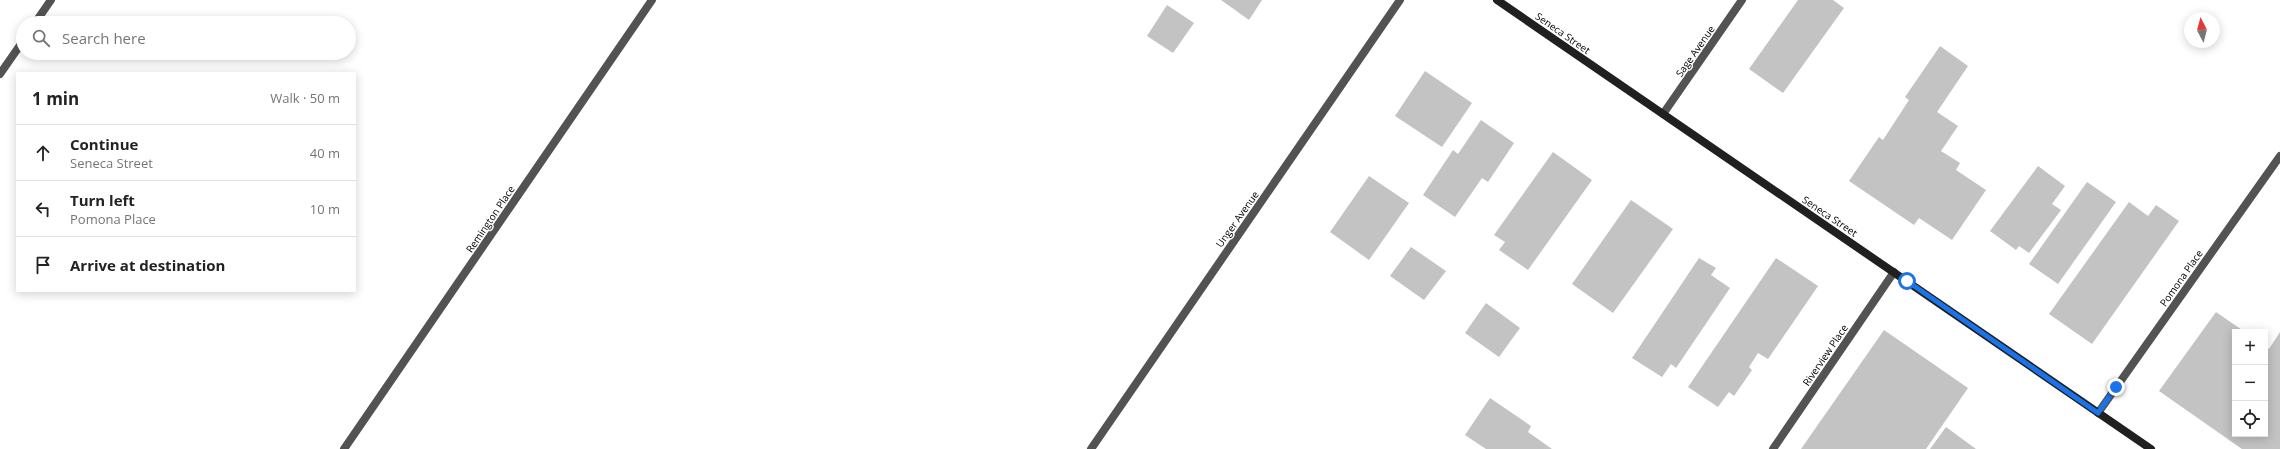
<!DOCTYPE html>
<meta charset="utf-8">
<style>
body{margin:0;font-family:"Open Sans",sans-serif;background:#f6f6f6;color:#222}
.controls{position:absolute;right:12px;bottom:12px;display:grid;overflow:hidden;border-radius:0px;box-shadow:0 2px 10px #0003}
.controls button{width:36px;height:36px;display:grid;place-items:center;padding:0;border:0;border-bottom:1px solid #e0e0e0;background:#fff;color:#222;font:20px sans-serif}
.compass{position:absolute;left:2184px;top:12px;width:36px;height:36px;border-radius:50%;background:#fff;box-shadow:0 2px 10px #0003;rotate:353deg}
.stop{position:absolute;width:12px;height:12px;margin:-9px;border:3px solid #1a73e8;border-radius:50%;background:#fff}
.stop.end{background:#1a73e8;border-color:#fff;box-shadow:0 1px 4px #0008}
.list{margin:0;padding:0;list-style:none}
h2{display:flex;justify-content:space-between;align-items:center;height:52px;margin:0;padding:0 16px;font-size:17px}
h2 small{font-size:13px;font-weight:400;color:#767676}
.list li{display:grid;grid-template-columns:26px 1fr auto;gap:12px;align-items:center;box-sizing:border-box;height:56px;padding:0 16px;border-top:1px solid #e0e0e0}
.list b{display:block;font-size:15px;white-space:nowrap}
.list p{margin:0;font-size:13px;white-space:nowrap;color:#767676}
.list em{font-size:13px;font-style:normal;color:#767676}
.icon{flex:none;width:22px;height:22px;fill:none;stroke:currentColor;stroke-width:2;stroke-linecap:round;stroke-linejoin:round}
.map{position:relative;flex:none;width:2280px;height:449px;overflow:hidden}
.search{position:absolute;background:#fff;box-shadow:0 2px 10px #0003;left:16px;top:16px;width:340px;height:44px;display:flex;align-items:center;gap:10px;box-sizing:border-box;padding:0 14px;border-radius:22px;color:#767676;font-size:15px}
.panel{position:absolute;background:#fff;box-shadow:0 2px 10px #0003;left:16px;top:72px;width:340px;height:220px;border-radius:0px}
.map>svg:first-child{display:block}
.building{fill:#c3c3c3}
.lines{fill:none;stroke-linecap:round;stroke-linejoin:round}
.street{stroke:#535353;stroke-width:8}
.secondary{stroke:#202020;stroke-width:8}
.route{stroke:#1a73e8;stroke-width:5}
.labels{text-anchor:middle;dominant-baseline:central;stroke-width:3;stroke-linejoin:round;paint-order:stroke}
.street-label{font-size:10px;fill:#000;stroke:#fff}
</style>
<div class="map">
<svg width="2280" height="449" viewBox="0 0 2280 449">
<rect width="100%" height="100%" fill="#fff"/>
<g class="building">
<polygon points="1221,0 1262,0 1249,20"/>
<polygon points="1798,0 1833,0 1844,8 1783,93 1749,69"/>
<polygon points="1167,5 1194,23 1173,53 1147,36"/>
<polygon points="1940,46 1968,66 1937,112 1958,126 1941,151 1960,163 1956,170 1986,190 1952,240 1919,218 1914,225 1849,181 1879,137 1883,140 1909,100 1905,97"/>
<polygon points="1425,71 1472,103 1442,147 1395,116"/>
<polygon points="1481,120 1514,143 1488,182 1482,178 1455,217 1423,195 1453,150 1458,154"/>
<polygon points="1553,152 1592,180 1528,270 1499,250 1505,242 1494,235"/>
<polygon points="2038,166 2065,186 2052,204 2061,210 2029,253 2019,246 2016,250 1990,231"/>
<polygon points="1369,176 1409,203 1369,260 1330,232"/>
<polygon points="2087,182 2116,202 2058,284 2029,264"/>
<polygon points="1631,200 1673,229 1613,313 1572,284"/>
<polygon points="2129,202 2148,216 2156,205 2179,221 2092,344 2049,314"/>
<polygon points="1411,247 1446,271 1424,300 1390,276"/>
<polygon points="1699,258 1716,268 1711,275 1730,288 1676,368 1671,364 1662,377 1632,358"/>
<polygon points="1776,258 1818,286 1768,359 1758,353 1749,367 1752,370 1734,396 1729,392 1718,407 1688,387"/>
<polygon points="1486,303 1520,328 1499,357 1465,333"/>
<polygon points="2216,312 2245,332 2235,332 2235,434 2265,434 2265,346 2269,349 2280,332 2280,449 2242,449 2159,391"/>
<polygon points="1884,330 1968,388 1926,449 1801,449"/>
<polygon points="1490,398 1531,426 1528,432 1552,449 1486,449 1465,435"/>
<polygon points="1946,427 1976,449 1930,449"/>
</g>
<g class="lines">
<g class="street">
<polyline points="35,23 51,0"/>
<polyline points="0,74 23,41"/>
<polyline points="1663,114 1742,0"/>
<polyline points="2098,413 2280,156"/>
<polyline points="344,449 652,0"/>
<polyline points="1091,449 1400,0"/>
<polyline points="1773,449 1894,272"/>
</g>
<polyline class="secondary" points="1497,0 2151,449"/>
</g>
<g class="lines">
<polyline class="route" points="1907,281 2098,413 2116,387"/>
</g>
<g class="labels">
<g class="street-label">
<text transform="translate(1563 33) rotate(35)">Seneca Street</text>
<text transform="translate(1695 51) rotate(-55)">Sage Avenue</text>
<text transform="translate(1830 216) rotate(34)">Seneca Street</text>
<text transform="translate(490 219) rotate(-56)">Remington Place</text>
<text transform="translate(1237 219) rotate(-55)">Unger Avenue</text>
<text transform="translate(2181 278) rotate(-55)">Pomona Place</text>
<text transform="translate(1825 355) rotate(-56)">Riverview Place</text>
</g>
</g>
</svg>
<div class="controls">
<button>+</button>
<button>−</button>
<button><svg class="icon" aria-label="locate" viewBox="0 0 24 24"><circle cx="12" cy="12" r="6"/><path d="M12 2v4M12 18v4M2 12h4M18 12h4"/></svg></button>
</div>
<svg class="compass" viewBox="-18 -18 36 36"><path d="M0-13l5 13h-10z" fill="#e53935"/><path d="M0 13l5-13h-10z" fill="#767676"/></svg>
<div class="stop" style="left:1907px;top:281px"></div>
<div class="stop end" style="left:2116px;top:387px"></div>
<div class="search"><svg class="icon" aria-label="search" viewBox="0 0 24 24"><circle cx="10" cy="10" r="6"/><path d="M15 15l6 6"/></svg>Search here</div>
<section class="panel">
<h2>1 min<small>Walk · 50 m</small></h2>
<ul class="list">
<li><svg class="icon" aria-label="ahead" viewBox="0 0 24 24"><path d="M12 20V5M6 11l6-6 6 6"/></svg><div><b>Continue</b><p>Seneca Street</p></div><em>40 m</em></li>
<li><svg class="icon" aria-label="left" viewBox="0 0 24 24"><path d="M17 20v-9H6M10 6l-5 5 5 5"/></svg><div><b>Turn left</b><p>Pomona Place</p></div><em>10 m</em></li>
<li><svg class="icon" aria-label="arrive" viewBox="0 0 24 24"><path d="M6 21V4h12l-3 4 3 4H6"/></svg><div><b>Arrive at destination</b></div></li>
</ul>
</section>
</div>
